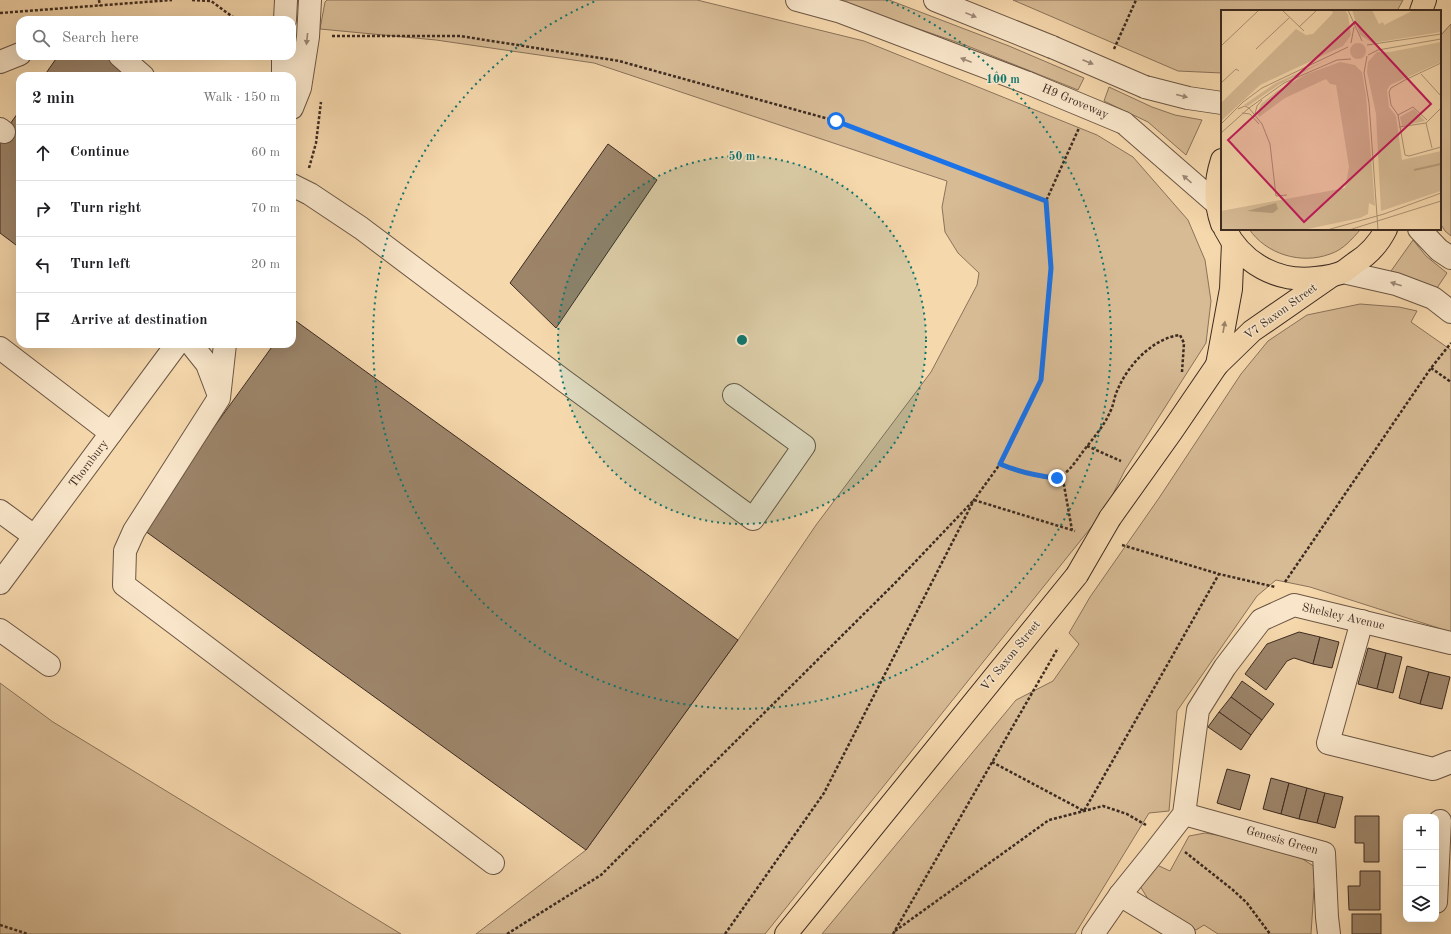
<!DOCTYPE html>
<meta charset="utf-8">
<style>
body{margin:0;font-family:"Old Standard TT",serif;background:#f6f6f6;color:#202124}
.controls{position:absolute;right:12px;bottom:12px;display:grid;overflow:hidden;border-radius:8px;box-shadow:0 4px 16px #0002}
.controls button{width:36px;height:36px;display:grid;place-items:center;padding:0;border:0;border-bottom:1px solid #e0e0e0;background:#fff;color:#202124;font:20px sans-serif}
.stop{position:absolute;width:12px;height:12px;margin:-9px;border:3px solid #1a73e8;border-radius:50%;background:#fff}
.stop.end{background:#1a73e8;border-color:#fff;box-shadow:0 1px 4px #0008}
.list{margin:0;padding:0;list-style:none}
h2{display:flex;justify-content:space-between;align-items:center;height:52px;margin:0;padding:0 16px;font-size:17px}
h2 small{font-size:13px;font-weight:400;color:#757577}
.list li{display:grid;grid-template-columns:26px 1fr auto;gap:12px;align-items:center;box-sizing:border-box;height:56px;padding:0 16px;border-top:1px solid #e0e0e0}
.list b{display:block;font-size:15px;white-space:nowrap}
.list em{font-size:13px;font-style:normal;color:#757577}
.icon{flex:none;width:22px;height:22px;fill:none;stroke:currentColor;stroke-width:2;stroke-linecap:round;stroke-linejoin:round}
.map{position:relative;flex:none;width:1451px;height:934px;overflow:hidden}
.search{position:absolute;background:#fff;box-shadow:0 4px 16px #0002;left:16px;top:16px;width:280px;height:44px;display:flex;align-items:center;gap:10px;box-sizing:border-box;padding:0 14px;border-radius:12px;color:#757577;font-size:15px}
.panel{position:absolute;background:#fff;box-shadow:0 4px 16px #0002;left:16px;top:72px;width:280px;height:276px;border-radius:12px}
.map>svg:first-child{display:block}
.green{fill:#d7bb95;stroke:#8a735b}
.building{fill:#9d856a;stroke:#3d2b21}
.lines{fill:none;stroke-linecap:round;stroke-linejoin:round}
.minor-casing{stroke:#6b5644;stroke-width:24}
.major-casing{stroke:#3d2b21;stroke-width:24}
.path{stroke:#3d2b21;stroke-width:2.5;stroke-dasharray:3 2;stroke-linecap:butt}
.minor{stroke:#f9e6ca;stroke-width:22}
.major{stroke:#f6d8ad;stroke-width:22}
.minor-bridge-casing{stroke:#6b5644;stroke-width:24;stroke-linecap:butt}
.major-bridge-casing{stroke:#3d2b21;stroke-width:24;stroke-linecap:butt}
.minor-bridge{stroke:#f9e6ca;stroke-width:22}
.major-bridge{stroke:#f6d8ad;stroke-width:22}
.oneway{fill:#9b8876}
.oneway2{fill:#9a8267}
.route{stroke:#1a73e8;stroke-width:5}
.ring{fill:none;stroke:#0f766e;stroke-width:2;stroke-dasharray:2 4}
.labels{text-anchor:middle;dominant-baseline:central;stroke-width:3;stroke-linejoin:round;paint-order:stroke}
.street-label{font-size:12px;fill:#3d2b21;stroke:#f9e6ca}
.inset-river{fill:none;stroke:#b79d7d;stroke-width:2}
.inset-road{fill:none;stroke:#ac9375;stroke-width:1}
.view{fill:#c2185b;fill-opacity:0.15;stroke:#c2185b;stroke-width:2}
.inset-edge{fill:none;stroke:#3d2b21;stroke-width:2}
.centre{fill:#0f766e;stroke:#f9e6ca;stroke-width:2}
.ring-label{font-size:12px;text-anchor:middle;font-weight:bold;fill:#0f766e;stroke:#f9e6ca;stroke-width:3;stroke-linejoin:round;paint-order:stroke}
</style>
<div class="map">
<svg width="1451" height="934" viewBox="0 0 1451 934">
<rect width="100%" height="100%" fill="#f6d8ad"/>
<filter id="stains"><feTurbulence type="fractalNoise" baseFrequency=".005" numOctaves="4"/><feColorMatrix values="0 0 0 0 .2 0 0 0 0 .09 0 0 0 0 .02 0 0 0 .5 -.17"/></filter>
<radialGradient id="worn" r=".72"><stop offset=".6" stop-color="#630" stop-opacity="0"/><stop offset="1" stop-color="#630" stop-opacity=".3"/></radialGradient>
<g class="green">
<polygon points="327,0 697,0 864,41 1097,135 1133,157 1188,220 1205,260 1211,301 1206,343 1125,470 1105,510 765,934 476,934 586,850 738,640 816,525 931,372 977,285 979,273 958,253 945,232 942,207 947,181 594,63 436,40 320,29 325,2"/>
<polygon points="835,0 889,0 1009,46 1084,78 1078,90 965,45"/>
<polygon points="1013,0 1403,0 1397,11 1222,11 1222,73 1178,71"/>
<polygon points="1451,24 1451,236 1445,231 1440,223 1440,36"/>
<polygon points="1109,87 1152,107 1175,115 1202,120 1186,155 1148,122 1104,101"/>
<path d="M1249,229h112c-9,10 -18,21 -31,25 -29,11 -64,0 -81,-25z"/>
<polygon points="1413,240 1426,256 1447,273 1437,288 1391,271"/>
<polygon points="1360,304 1399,307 1417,311 1411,322 1451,350 1451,632 1310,587 1276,580 1257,596 1177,711 1169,811 1149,813 1075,934 822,934 1016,700 1053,681 1079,644 1069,633 1090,597 1159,498 1241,374 1268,341 1307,315"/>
<polygon points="0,683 53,722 401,934 0,934"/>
<polygon points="1205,833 1223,836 1298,856 1315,867 1320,886 1314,888 1311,934 1218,934 1204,925 1196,930 1148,899 1140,886 1157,865 1170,871 1189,836"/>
</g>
<g class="building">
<polygon points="58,56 107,56 134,76 44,76"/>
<polygon points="20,110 20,248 0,233 0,138"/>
<polygon points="608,144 657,180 556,328 510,283"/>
<polygon points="293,319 738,640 586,850 141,528 274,344 292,344"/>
<polygon points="1299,632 1320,637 1313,664 1294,658 1287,661 1266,690 1245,674 1267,644"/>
<polygon points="1320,637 1339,642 1332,668 1313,664"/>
<polygon points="1368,648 1386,653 1377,689 1358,684"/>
<polygon points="1386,653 1402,657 1393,693 1377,689"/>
<polygon points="1407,666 1429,672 1420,704 1399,698"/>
<polygon points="1429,672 1450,677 1442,709 1420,704"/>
<polygon points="1242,681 1274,704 1262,720 1231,697"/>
<polygon points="1231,697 1262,720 1251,735 1219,712"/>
<polygon points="1219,712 1251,735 1241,750 1208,727"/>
<polygon points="1227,769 1250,775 1240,810 1217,803"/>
<polygon points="1271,778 1289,783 1281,814 1263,809"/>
<polygon points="1289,783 1307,788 1299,819 1281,814"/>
<polygon points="1307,788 1325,793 1317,823 1299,819"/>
<polygon points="1325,793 1343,797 1335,828 1317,823"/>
<polygon points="1355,816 1379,816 1379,862 1364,862 1364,843 1355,843"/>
<polygon points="1360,871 1380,871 1380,910 1349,910 1348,886 1360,886"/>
<rect x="1352" y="914" width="29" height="20"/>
</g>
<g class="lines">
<defs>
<g id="minor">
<polyline points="797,0 841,12 1028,83"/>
<polyline points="935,0 1052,47"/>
<polyline points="285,20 286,0"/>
<polyline points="120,56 143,76"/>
<polyline points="0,62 20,54"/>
<polyline points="283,76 283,56"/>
<polyline points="1145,87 1188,98 1222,103"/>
<polyline points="292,108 300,88 308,37 310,0"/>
<polyline points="1124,123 1217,204"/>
<polyline points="0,129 4,132"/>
<polyline points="292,185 310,194 361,228 563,380 753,519 804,446 734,395"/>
<polyline points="1419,229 1439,250 1451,258"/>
<polyline points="1343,272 1396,284 1433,298 1451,312"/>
<polyline points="191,344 207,364 218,393"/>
<polyline points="225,344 219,398 134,531 125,551 124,585 493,863"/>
<polyline points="0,348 111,433"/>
<polyline points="0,511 34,536"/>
<polyline points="0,583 177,344"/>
<polyline points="1362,621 1328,743 1433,769 1451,762"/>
<polyline points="0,630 49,665"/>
<polyline points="1184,814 1324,853 1327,917 1329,934"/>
<polyline points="1120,895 1184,934"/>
<polyline points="1436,902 1440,821"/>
<polyline points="1093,934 1120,895 1153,854 1184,814 1198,710 1225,667 1261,620 1294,605 1451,643"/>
</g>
<g id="major">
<polyline points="1421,11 1425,0"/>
<path d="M1222,160c-7,22 -8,41 0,64"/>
<path d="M1225,229c17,34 53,54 91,49 9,-1 18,-2 27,-6 4,-3 8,-6 12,-9 13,-8 24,-20 31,-34"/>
<polyline points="1217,365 1231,289 1233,243"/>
<polyline points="1110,518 1172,431 1217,365 1252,331 1330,277"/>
<polyline points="786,934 1077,575"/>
</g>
</defs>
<use href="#minor" class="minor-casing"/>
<use href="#major" class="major-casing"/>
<g class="path">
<polyline points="99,0 100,6"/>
<polyline points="192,0 211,1 237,20"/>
<polyline points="0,13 172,0"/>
<polyline points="332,36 460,36 619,61 836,121 1046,201"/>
<polyline points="1114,49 1136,0"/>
<polyline points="309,168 316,143 321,102"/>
<polyline points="1431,368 1451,382"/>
<polyline points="1087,446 1121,461"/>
<path d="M1000,464c13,5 43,16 57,14 8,-2 17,-14 22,-21 9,-13 25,-30 31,-45 4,-7 4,-16 8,-23 10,-24 35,-51 62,-54l4,8 -2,29"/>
<polyline points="1062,474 1072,530"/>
<polyline points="1122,545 1219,574 1275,587"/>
<polyline points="1285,582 1431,368 1451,343"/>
<polyline points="992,762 1084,811 1219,574"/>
<polyline points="1185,852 1233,890 1247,903 1270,934"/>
<polyline points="0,925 28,934"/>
<polyline points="895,931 1049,820 1103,806 1127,814 1146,825"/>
<polyline points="507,934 601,875 896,582 974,500 1075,531"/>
<polyline points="725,934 824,793 974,500 1000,464 1041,380 1051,268 1046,201 1079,128"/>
<polyline points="893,934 1058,648"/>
</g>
<use href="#minor" class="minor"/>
<use href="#major" class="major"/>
<defs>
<g id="minor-bridge">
<polyline points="1052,47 1145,87"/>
<polyline points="1028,83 1124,123"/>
</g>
<polyline id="major-bridge" points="1077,575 1110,518"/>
</defs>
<use href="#minor-bridge" class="minor-bridge-casing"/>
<use href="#major-bridge" class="major-bridge-casing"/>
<use href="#minor-bridge" class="minor-bridge"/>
<use href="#major-bridge" class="major-bridge"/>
</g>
<defs><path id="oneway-solid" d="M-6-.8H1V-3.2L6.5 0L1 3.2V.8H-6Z"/></defs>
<g class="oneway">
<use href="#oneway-solid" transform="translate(971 15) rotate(22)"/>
<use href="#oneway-solid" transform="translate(307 39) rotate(96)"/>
<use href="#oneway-solid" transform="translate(966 60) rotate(-159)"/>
<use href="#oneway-solid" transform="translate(1088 62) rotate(23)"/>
<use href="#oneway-solid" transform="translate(1182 96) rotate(14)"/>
<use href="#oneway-solid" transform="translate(1187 179) rotate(-139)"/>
<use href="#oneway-solid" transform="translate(1396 284) rotate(-162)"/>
</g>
<use class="oneway2" href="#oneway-solid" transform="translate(1224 327) rotate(-80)"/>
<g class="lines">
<path class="route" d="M836,121l210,80 5,67 -10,112 -41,84c19,8 37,12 57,14"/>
</g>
<circle cx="742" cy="340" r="184" fill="#0f766e" fill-opacity=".12"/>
<g class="ring">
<circle cx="742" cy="340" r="184"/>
<path d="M886 0A369 369 0 1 1 598 0"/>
</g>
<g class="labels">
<g class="street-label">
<text transform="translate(1075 102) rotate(23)">H9 Groveway</text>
<text transform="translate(1281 312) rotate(-36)">V7 Saxon Street</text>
<text transform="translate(89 464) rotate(-53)">Thornbury</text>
<text transform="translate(1343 617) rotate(13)">Shelsley Avenue</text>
<text transform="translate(1011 656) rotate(-51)">V7 Saxon Street</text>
<text transform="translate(1282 841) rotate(16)">Genesis Green</text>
</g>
</g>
<g transform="translate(1221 10)">
<rect width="220" height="220" fill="#f6d8ad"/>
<path d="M110,0h14l3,5 3,20 -8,11 -83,39 -39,36v-18l75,-74 10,6 7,-1 20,-21zM131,0h20l7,14 4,-2 1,3 28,-14 29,-1v22l-68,11 -13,-8zM220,32v20l-51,23 -3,5 2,17 7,9 6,44 39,-9v40l-60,20 -5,-97 -9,-42 1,-10 9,-10h13zM129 41a8 8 0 1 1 16 0a8 8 0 1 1-16 0ZM108,49l-49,25 -32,22 -4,-1 30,-21zM119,52l15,3 7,7 4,23 9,111 -6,-3 -1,11 -8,4 -57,12h-82v-19l124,-23 4,-21 -13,-82 -6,-1 -4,-5 -41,19 -26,19 -2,-3 4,-10 16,-13 30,-17zM193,99l11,12 -23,5 -2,-9z" fill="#d7bb95"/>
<path d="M55,193l2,6 -5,4 -26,-2z" fill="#b79d7d"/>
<path class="inset-river" d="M193,160l27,-6"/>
<path class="inset-road" d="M61,0l22,21M127,0l14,31M78,17l18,-17M130,33l3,-16M146,35l74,-11M0,36l38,-36M35,39l33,-31M147,45l10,-5 63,-11M146,46l-3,17 5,30 9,127M220,53l-36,17 -14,8 -2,4 2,13 7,10 7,40 4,1 32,-9M200,64l20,22M0,73l15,-14 3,2M17,99l7,-3 4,2 13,16 8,20 6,52 11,-1M21,103l8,1 9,10M34,104l2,-8 5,-6M177,105l15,-8 14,13M0,114l22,-22 19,-14 86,-41M178,117l27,-4M0,123l28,-25 35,-25 53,-23 14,-1M211,138l-6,-25 15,-15M106,220l57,-16 57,-21M128,220l92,-29"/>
<path class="view" d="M134,12l76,82 -127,118 -76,-82z"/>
<rect width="220" height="220" class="inset-edge"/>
</g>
<circle cx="742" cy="340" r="6" class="centre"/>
<g class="ring-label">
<text x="1003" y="83">100 m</text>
<text x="742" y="160">50 m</text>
</g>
<rect width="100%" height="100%" filter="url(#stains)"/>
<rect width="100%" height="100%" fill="url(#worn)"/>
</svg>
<div class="controls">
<button>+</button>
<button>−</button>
<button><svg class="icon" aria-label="layers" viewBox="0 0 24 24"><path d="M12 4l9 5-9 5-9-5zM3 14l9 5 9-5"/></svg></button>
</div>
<div class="stop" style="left:836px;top:121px"></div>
<div class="stop end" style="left:1057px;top:478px"></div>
<div class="search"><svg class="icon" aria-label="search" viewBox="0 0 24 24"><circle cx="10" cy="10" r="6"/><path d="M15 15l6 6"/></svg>Search here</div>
<section class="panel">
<h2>2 min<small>Walk · 150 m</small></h2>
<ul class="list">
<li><svg class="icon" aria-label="ahead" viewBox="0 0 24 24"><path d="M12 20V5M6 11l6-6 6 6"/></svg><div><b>Continue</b></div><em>60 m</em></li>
<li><svg class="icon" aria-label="right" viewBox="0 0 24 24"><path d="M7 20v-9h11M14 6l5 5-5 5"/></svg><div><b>Turn right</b></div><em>70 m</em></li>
<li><svg class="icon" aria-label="left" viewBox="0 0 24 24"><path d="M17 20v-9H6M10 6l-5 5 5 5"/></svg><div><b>Turn left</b></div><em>20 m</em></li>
<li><svg class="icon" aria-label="arrive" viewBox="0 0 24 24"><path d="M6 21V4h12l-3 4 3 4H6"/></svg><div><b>Arrive at destination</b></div></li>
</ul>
</section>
</div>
